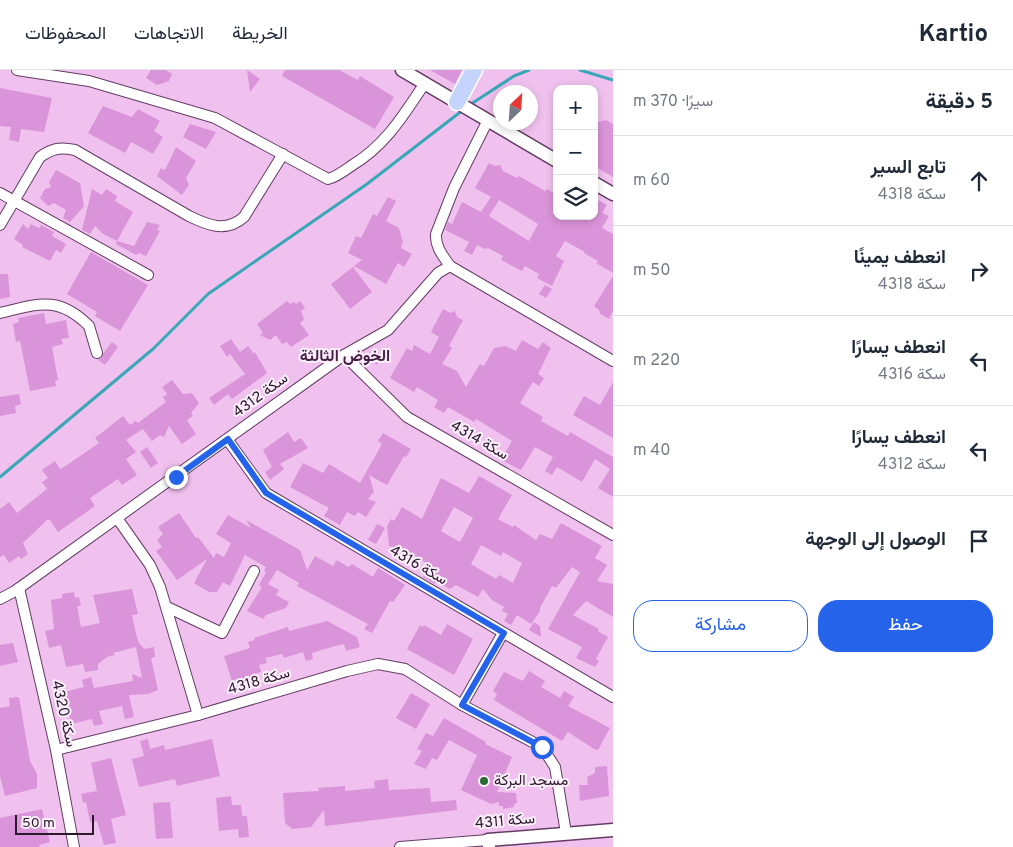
<!DOCTYPE html>
<html lang="ar">
<meta charset="utf-8">
<style>
body{margin:0;font-family:Overpass,Vazirmatn,sans-serif;background:#f2f2f3;color:#1f2937;direction:rtl}
.controls{position:absolute;right:15px;top:15px;display:grid;overflow:hidden;border-radius:10px;box-shadow:0 2px 8px #0003}
.controls button{width:45px;height:45px;display:grid;place-items:center;padding:0;border:0;border-bottom:1px solid #e0e1e3;background:#fff;color:#1f2937;font:25px sans-serif}
.compass{position:absolute;left:493px;top:15px;width:45px;height:45px;border-radius:50%;background:#fff;box-shadow:0 2px 8px #0003;rotate:25deg}
.scale{position:absolute;left:15px;bottom:12px;width:79px;box-sizing:border-box;padding-left:5px;border:2px solid #2a192a;border-top:0;font-size:14px;line-height:18px;white-space:nowrap;color:#2a192a;-webkit-text-stroke:4px #fdeffc;paint-order:stroke}
.stop{position:absolute;width:15px;height:15px;margin:-11px;border:4px solid #2563eb;border-radius:50%;background:#fff}
.stop.end{background:#2563eb;border-color:#fff;box-shadow:0 1px 5px #0008}
.list{margin:0;padding:0;list-style:none}
h2{display:flex;justify-content:space-between;align-items:center;height:65px;margin:0;padding:0 20px;font-size:21px}
h2 small{font-size:16px;font-weight:400;color:#747a83}
.list li{display:grid;grid-template-columns:32px 1fr auto;gap:15px;align-items:center;box-sizing:border-box;height:90px;padding:0 20px;border-top:1px solid #e0e1e3}
.list b{display:block;font-size:19px;white-space:nowrap}
.list p{margin:0;font-size:16px;white-space:nowrap;color:#747a83}
.list em{font-size:16px;font-style:normal;color:#747a83}
.actions{display:flex;gap:10px;padding:15px 20px}
.actions a{flex:1;padding:11px 0;border:1px solid #2563eb;border-radius:20px;text-align:center;font-size:18px;color:#2563eb}
.actions .main{background:#2563eb;color:#fff}
.icon{flex:none;width:28px;height:28px;fill:none;stroke:currentColor;stroke-width:2;stroke-linecap:round;stroke-linejoin:round}
.map{position:relative;flex:none;width:613px;height:777px;overflow:hidden;direction:ltr}
header{display:flex;align-items:center;gap:30px;box-sizing:border-box;height:70px;padding:0 25px;background:#fff;border-bottom:1px solid #e0e1e3}
header strong{font-size:24px}
nav{display:flex;gap:28px;margin-inline-start:auto;font-size:18px}
main{display:flex}
aside{flex:1;background:#fff}
.map>svg:first-child{display:block}
.lines{fill:none;stroke-linecap:round;stroke-linejoin:round}
.stream{stroke:#39a7b5;stroke-width:3}
.building{fill:#da94d9;fill-rule:evenodd}
.minor-casing{stroke:#643c63;stroke-width:12}
.tertiary-casing{stroke:#643c63;stroke-width:15}
.primary-casing{stroke:#fff;stroke-width:19}
.minor{stroke:#fff;stroke-width:10}
.tertiary{stroke:#fff;stroke-width:12}
.primary{stroke:#c4d4fd;stroke-width:16}
.route{stroke:#2563eb;stroke-width:6}
.poi-dot{fill:#276933;stroke:#fdeffc;stroke-width:2}
.labels{text-anchor:middle;dominant-baseline:central;stroke-width:4;stroke-linejoin:round;paint-order:stroke}
.street-label{font-size:15px;fill:#2a192a;stroke:#fdeffc}
.poi-label{font-size:15px;fill:#2a192a;stroke:#fdeffc;text-anchor:start}
.neighbourhood-label{font-size:16px;font-weight:bold;fill:#441f44;stroke:#fdeffc}
</style>
<header>
<strong>Kartio</strong>
<nav><a>الخريطة</a><a>الاتجاهات</a><a>المحفوظات</a></nav>
</header>
<main>
<aside>
<h2>5 دقيقة<small>سيرًا · 370 m</small></h2>
<ul class="list">
<li><svg class="icon" aria-label="ahead" viewBox="0 0 24 24"><path d="M12 20V5M6 11l6-6 6 6"/></svg><div><b>تابع السير</b><p>سكة 4318</p></div><em>60 m</em></li>
<li><svg class="icon" aria-label="right" viewBox="0 0 24 24"><path d="M7 20v-9h11M14 6l5 5-5 5"/></svg><div><b>انعطف يمينًا</b><p>سكة 4318</p></div><em>50 m</em></li>
<li><svg class="icon" aria-label="left" viewBox="0 0 24 24"><path d="M17 20v-9H6M10 6l-5 5 5 5"/></svg><div><b>انعطف يسارًا</b><p>سكة 4316</p></div><em>220 m</em></li>
<li><svg class="icon" aria-label="left" viewBox="0 0 24 24"><path d="M17 20v-9H6M10 6l-5 5 5 5"/></svg><div><b>انعطف يسارًا</b><p>سكة 4312</p></div><em>40 m</em></li>
<li><svg class="icon" aria-label="arrive" viewBox="0 0 24 24"><path d="M6 21V4h12l-3 4 3 4H6"/></svg><div><b>الوصول إلى الوجهة</b></div></li>
</ul>
<div class="actions"><a class="main">حفظ</a><a>مشاركة</a></div>
</aside>
<div class="map">
<svg width="613" height="777" viewBox="0 0 613 777">
<rect width="100%" height="100%" fill="#f0c1ee"/>
<g class="lines">
<g class="stream">
<polyline points="580,0 613,10"/>
<polyline points="468,36 514,6 529,0"/>
<polyline points="0,407 153,279 208,224 367,114 463,40"/>
</g>
</g>
<g class="building">
<polygon points="151,0 166,0 172,4 169,11 157,15 146,8"/>
<polygon points="247,0 260,9 250,22"/>
<polygon points="285,0 339,0 358,10 360,6 394,27 375,59 282,6"/>
<polygon points="430,0 462,0 455,14"/>
<polygon points="0,18 52,28 44,62 21,59 19,72 9,70 11,57 0,56"/>
<polygon points="103,36 132,47 138,39 160,51 154,61 163,67 153,84 131,72 125,83 88,63"/>
<polygon points="606,50 613,54 613,107 596,97 594,87 594,53"/>
<polygon points="190,54 216,62 206,79 183,67"/>
<polygon points="176,77 196,91 186,108 189,115 182,125 157,106 161,98 165,100"/>
<path d="M489,93l6,3 5,-1 3,6 14,7 2,-2 26,15 2,-2 10,6v21h37v-18l13,7 -5,8 7,3 -7,12 11,6v39l-17,-10 2,-2 -14,-8 1,-1 -20,-11 -9,15 8,5 -12,25 -15,-8 2,-4 -14,-8 -3,5 -21,-11 2,-4 -15,-8 -3,1 -8,-4 -5,10 -8,-4 5,-9 -24,-12 3,-8 4,2 10,-22 19,10 10,-15 -16,-9zM499,130l39,24 -9,17 -40,-25z"/>
<polygon points="56,100 80,113 84,136 70,152 63,148 66,140 54,133 48,136 40,128 45,119 51,117 49,112"/>
<polygon points="92,119 102,125 106,119 117,126 115,131 133,142 117,171 134,176 147,152 160,155 157,160 160,161 146,186 139,183 136,185 116,174 117,171 103,164 95,156 90,164 82,160"/>
<polygon points="388,127 396,131 386,151 399,158 403,172 401,178 412,184 404,197 398,193 386,214 354,196 362,190 348,183 356,166 361,168 373,144 377,146"/>
<polygon points="23,154 28,159 31,154 39,158 41,155 54,162 52,166 66,174 61,183 56,180 50,191 22,177 23,175 14,169"/>
<polygon points="91,182 148,215 120,261 95,246 97,242 67,224"/>
<polygon points="353,197 372,222 350,239 331,214"/>
<polygon points="0,204 8,204 10,227 0,229"/>
<polygon points="613,206 613,241 609,249 600,244 599,240 594,236"/>
<polygon points="545,215 552,219 546,228 539,224"/>
<polygon points="287,231 290,234 294,232 296,234 300,231 305,238 301,241 304,250 300,253 309,265 291,277 287,272 282,274 276,265 270,270 260,265 263,263 257,254"/>
<polygon points="443,239 450,243 455,241 457,247 463,250 449,276 452,278 442,294 457,301 466,317 480,294 484,296 494,278 505,276 516,281 522,270 538,279 543,272 551,278 538,304 544,308 539,316 533,312 520,333 543,347 541,351 568,366 570,362 613,387 613,427 598,418 610,399 595,389 582,412 557,397 552,405 545,401 553,387 535,377 521,400 501,390 512,371 476,349 474,352 448,337 444,343 434,337 438,330 417,317 414,322 390,308 407,278 412,281 414,275 430,284 439,267 431,262"/>
<polygon points="44,243 46,254 66,250 69,268 61,269 63,274 52,277 58,310 55,311 56,316 30,321 20,271 16,272 13,254 19,252 18,248"/>
<polygon points="231,269 240,282 248,276 254,284 255,282 267,303 232,329 228,324 214,335 209,328 245,304 230,284 227,287 220,276"/>
<polygon points="112,272 118,277 105,295 98,290"/>
<polygon points="378,282 383,289 376,295 370,288"/>
<polygon points="172,310 183,324 192,323 199,333 191,343 193,346 187,350 196,364 182,374 169,356 164,367 160,365 152,371 143,359 126,370 136,382 126,389 137,405 122,415 118,409 90,428 95,436 58,462 50,450 47,450 23,473 28,484 21,489 19,486 9,493 4,485 0,487 0,439 9,432 17,443 47,419 42,412 48,408 42,400 55,391 60,399 64,397 99,373 95,368 123,346 130,355 136,351 138,353 166,332 163,327 167,324 162,317"/>
<polygon points="613,312 613,368 573,345 584,326 600,335"/>
<polygon points="19,324 21,334 15,336 16,343 0,346 0,327"/>
<polygon points="288,362 294,372 301,368 308,378 280,394 284,399 270,410 265,402 272,397 263,380"/>
<polygon points="383,363 411,379 406,387 404,386 387,415 369,405 374,422 368,429 376,432 366,447 358,442 355,446 347,442 340,455 324,446 329,438 290,417 303,393 323,403 329,394 360,413 382,374 378,371"/>
<polygon points="147,377 158,393 151,398 140,382"/>
<path d="M479,406l33,19 -14,24 15,8 1,-2 22,15 4,-6 12,5 9,-16 41,23 -7,12 12,7 -10,16 16,3v33l-27,-16 -13,14 26,14 -1,2 10,6 -12,22 3,2 -4,6 -19,-9 6,-11 -34,-18 32,-57 -8,-5 -16,21 -4,-2 -12,22v3l-9,13 -14,-9 -6,10 -7,-4 4,-7 -6,-3 2,-4 -12,-7 -9,-11 -5,8 -22,-12 -6,4 -14,-7 -1,2 -12,-7 7,-12 -26,-15 -15,-4 -2,-20 4,-7 3,2 8,-14 20,12 19,-41 28,15zM454,437l19,11 -13,24 -19,-11zM481,475l20,11 2,-4 19,11 -9,20 -14,-8 -3,4 -25,-15z"/>
<polygon points="179,443 196,468 198,467 214,488 216,483 224,487 231,473 216,464 228,445 251,458 246,450 300,480 307,500 315,486 333,496 337,490 348,497 352,494 373,507 378,498 405,515 393,532 390,531 372,563 364,559 368,554 297,516 299,513 277,500 268,514 279,520 276,525 289,532 286,538 266,545 263,549 247,541 262,517 259,515 266,502 264,501 266,497 245,485 230,516 223,512 217,522 209,522 194,513 207,489 177,510 156,481 162,477 157,470 163,464 158,457"/>
<polygon points="377,454 385,458 376,474 368,470"/>
<polygon points="132,519 138,544 132,545 136,564 139,573 144,579 154,577 155,587 151,588 158,620 148,624 129,625 134,647 125,649 122,636 99,641 103,654 94,656 92,649 71,654 64,622 84,617 82,610 91,607 94,618 133,611 132,604 142,608 136,577 113,583 115,585 107,587 98,594 98,600 85,602 83,594 66,597 61,575 49,578 47,569 45,561 54,559 51,530 62,528 62,524 74,522 75,528 79,527 81,536 77,536 81,557 100,553 93,525"/>
<polygon points="327,551 357,567 360,577 346,581 344,574 335,576 312,583 313,589 306,591 303,582 284,588 282,584 265,588 267,593 259,595 261,602 255,604 257,610 242,615 240,608 232,611 224,586 250,578 248,572 255,570 254,568 288,557 289,561"/>
<polygon points="534,552 540,556 541,567 529,560"/>
<polygon points="447,554 473,569 454,605 407,579 420,555 422,557 424,555 441,565"/>
<polygon points="13,573 18,592 0,596 0,575"/>
<polygon points="529,601 545,611 541,617 560,628 564,621 574,627 568,636 610,658 598,680 594,679 568,662 562,671 494,630 497,624 493,621 504,602 523,611"/>
<polygon points="411,623 430,634 416,659 396,648"/>
<polygon points="19,627 30,691 37,704 37,718 5,726 0,706 0,638 10,636 9,628"/>
<polygon points="444,648 486,672 485,674 512,687 497,722 516,723 517,733 514,734 514,737 503,739 503,736 499,736 499,732 491,734 461,720 477,685 449,670 437,690 432,688 426,699 414,694 422,681 417,679 426,663 433,666"/>
<polygon points="148,669 150,679 164,675 165,680 212,669 220,706 177,716 175,709 139,717 132,689 144,686 140,671"/>
<polygon points="111,688 126,745 111,749 116,773 104,775 97,751 90,752 86,732 83,733 81,724 97,721 91,693"/>
<polygon points="607,696 609,726 580,731 579,715 588,715 587,707 595,703 595,697"/>
<polygon points="388,709 389,720 430,718 431,732 456,730 457,740 325,756 324,740 311,757 292,759 285,753 283,723 319,721 318,718 345,716 345,721 375,718 374,711"/>
<polygon points="231,726 232,735 241,735 242,746 247,746 249,767 239,768 238,759 219,761 216,728"/>
<polygon points="170,732 173,768 156,769 153,733"/>
<polygon points="42,739 50,772 39,775 40,777 0,777 0,748"/>
</g>
<g class="lines">
<defs>
<g id="minor">
<path d="M17,0l72,11 126,37 113,61c8,-2 16,-8 23,-13 34,-20 52,-50 74,-83"/>
<path d="M488,50l-34,68 -18,46c-1,13 7,22 14,32l163,95"/>
<polyline points="0,123 148,205"/>
<path d="M0,155l40,-68c13,-9 20,-10 35,-7l114,66c18,9 37,17 55,1l39,-63"/>
<path d="M0,243c38,-9 58,-18 89,13l8,27"/>
<polyline points="344,285 407,347 613,465"/>
<polyline points="227,369 266,423 613,627"/>
<polyline points="117,448 150,495 160,517 198,645"/>
<polyline points="19,518 56,680 74,777"/>
<polyline points="0,529 15,521 344,285 388,260 438,203 450,196"/>
<polyline points="167,537 222,563 254,501"/>
<polyline points="462,635 503,563"/>
<polyline points="56,680 198,645 347,601 378,594 405,599 462,635 542,677 555,697 566,763"/>
<polyline points="400,777 488,770"/>
</g>
<g id="tertiary">
<polyline points="402,0 557,91"/>
<polyline points="594,113 613,124"/>
<polyline points="489,777 488,770 613,760"/>
</g>
<polyline id="primary" points="457,32 474,0"/>
</defs>
<use href="#minor" class="minor-casing"/>
<use href="#tertiary" class="tertiary-casing"/>
<use href="#primary" class="primary-casing"/>
<use href="#minor" class="minor"/>
<use href="#tertiary" class="tertiary"/>
<use href="#primary" class="primary"/>
</g>
<g class="lines">
<polyline class="route" points="176,407 228,369 266,423 504,563 462,635 542,677"/>
</g>
<circle class="poi-dot" cx="484" cy="711" r="5"/>
<g class="labels">
<g class="street-label">
<text transform="translate(261 326) rotate(-36)">سكة 4312</text>
<text transform="translate(479 371) rotate(30)">سكة 4314</text>
<text transform="translate(418 496) rotate(30)">سكة 4316</text>
<text transform="translate(259 612) rotate(-16)">سكة 4318</text>
<text transform="translate(63 644) rotate(77)">سكة 4320</text>
<text transform="translate(505 752) rotate(-5)">سكة 4311</text>
</g>
<g class="poi-label">
<text x="494" y="711">مسجد البركة</text>
</g>
<g class="neighbourhood-label">
<text x="345" y="287">الخوض الثالثة</text>
</g>
</g>
</svg>
<div class="controls">
<button>+</button>
<button>−</button>
<button><svg class="icon" aria-label="layers" viewBox="0 0 24 24"><path d="M12 4l9 5-9 5-9-5zM3 14l9 5 9-5"/></svg></button>
</div>
<svg class="compass" viewBox="-18 -18 36 36"><path d="M0-13l5 13h-10z" fill="#e53935"/><path d="M0 13l5-13h-10z" fill="#747a83"/></svg>
<div class="scale">50 m</div>
<div class="stop" style="left:542px;top:677px"></div>
<div class="stop end" style="left:176px;top:407px"></div>
</div>
</main>
